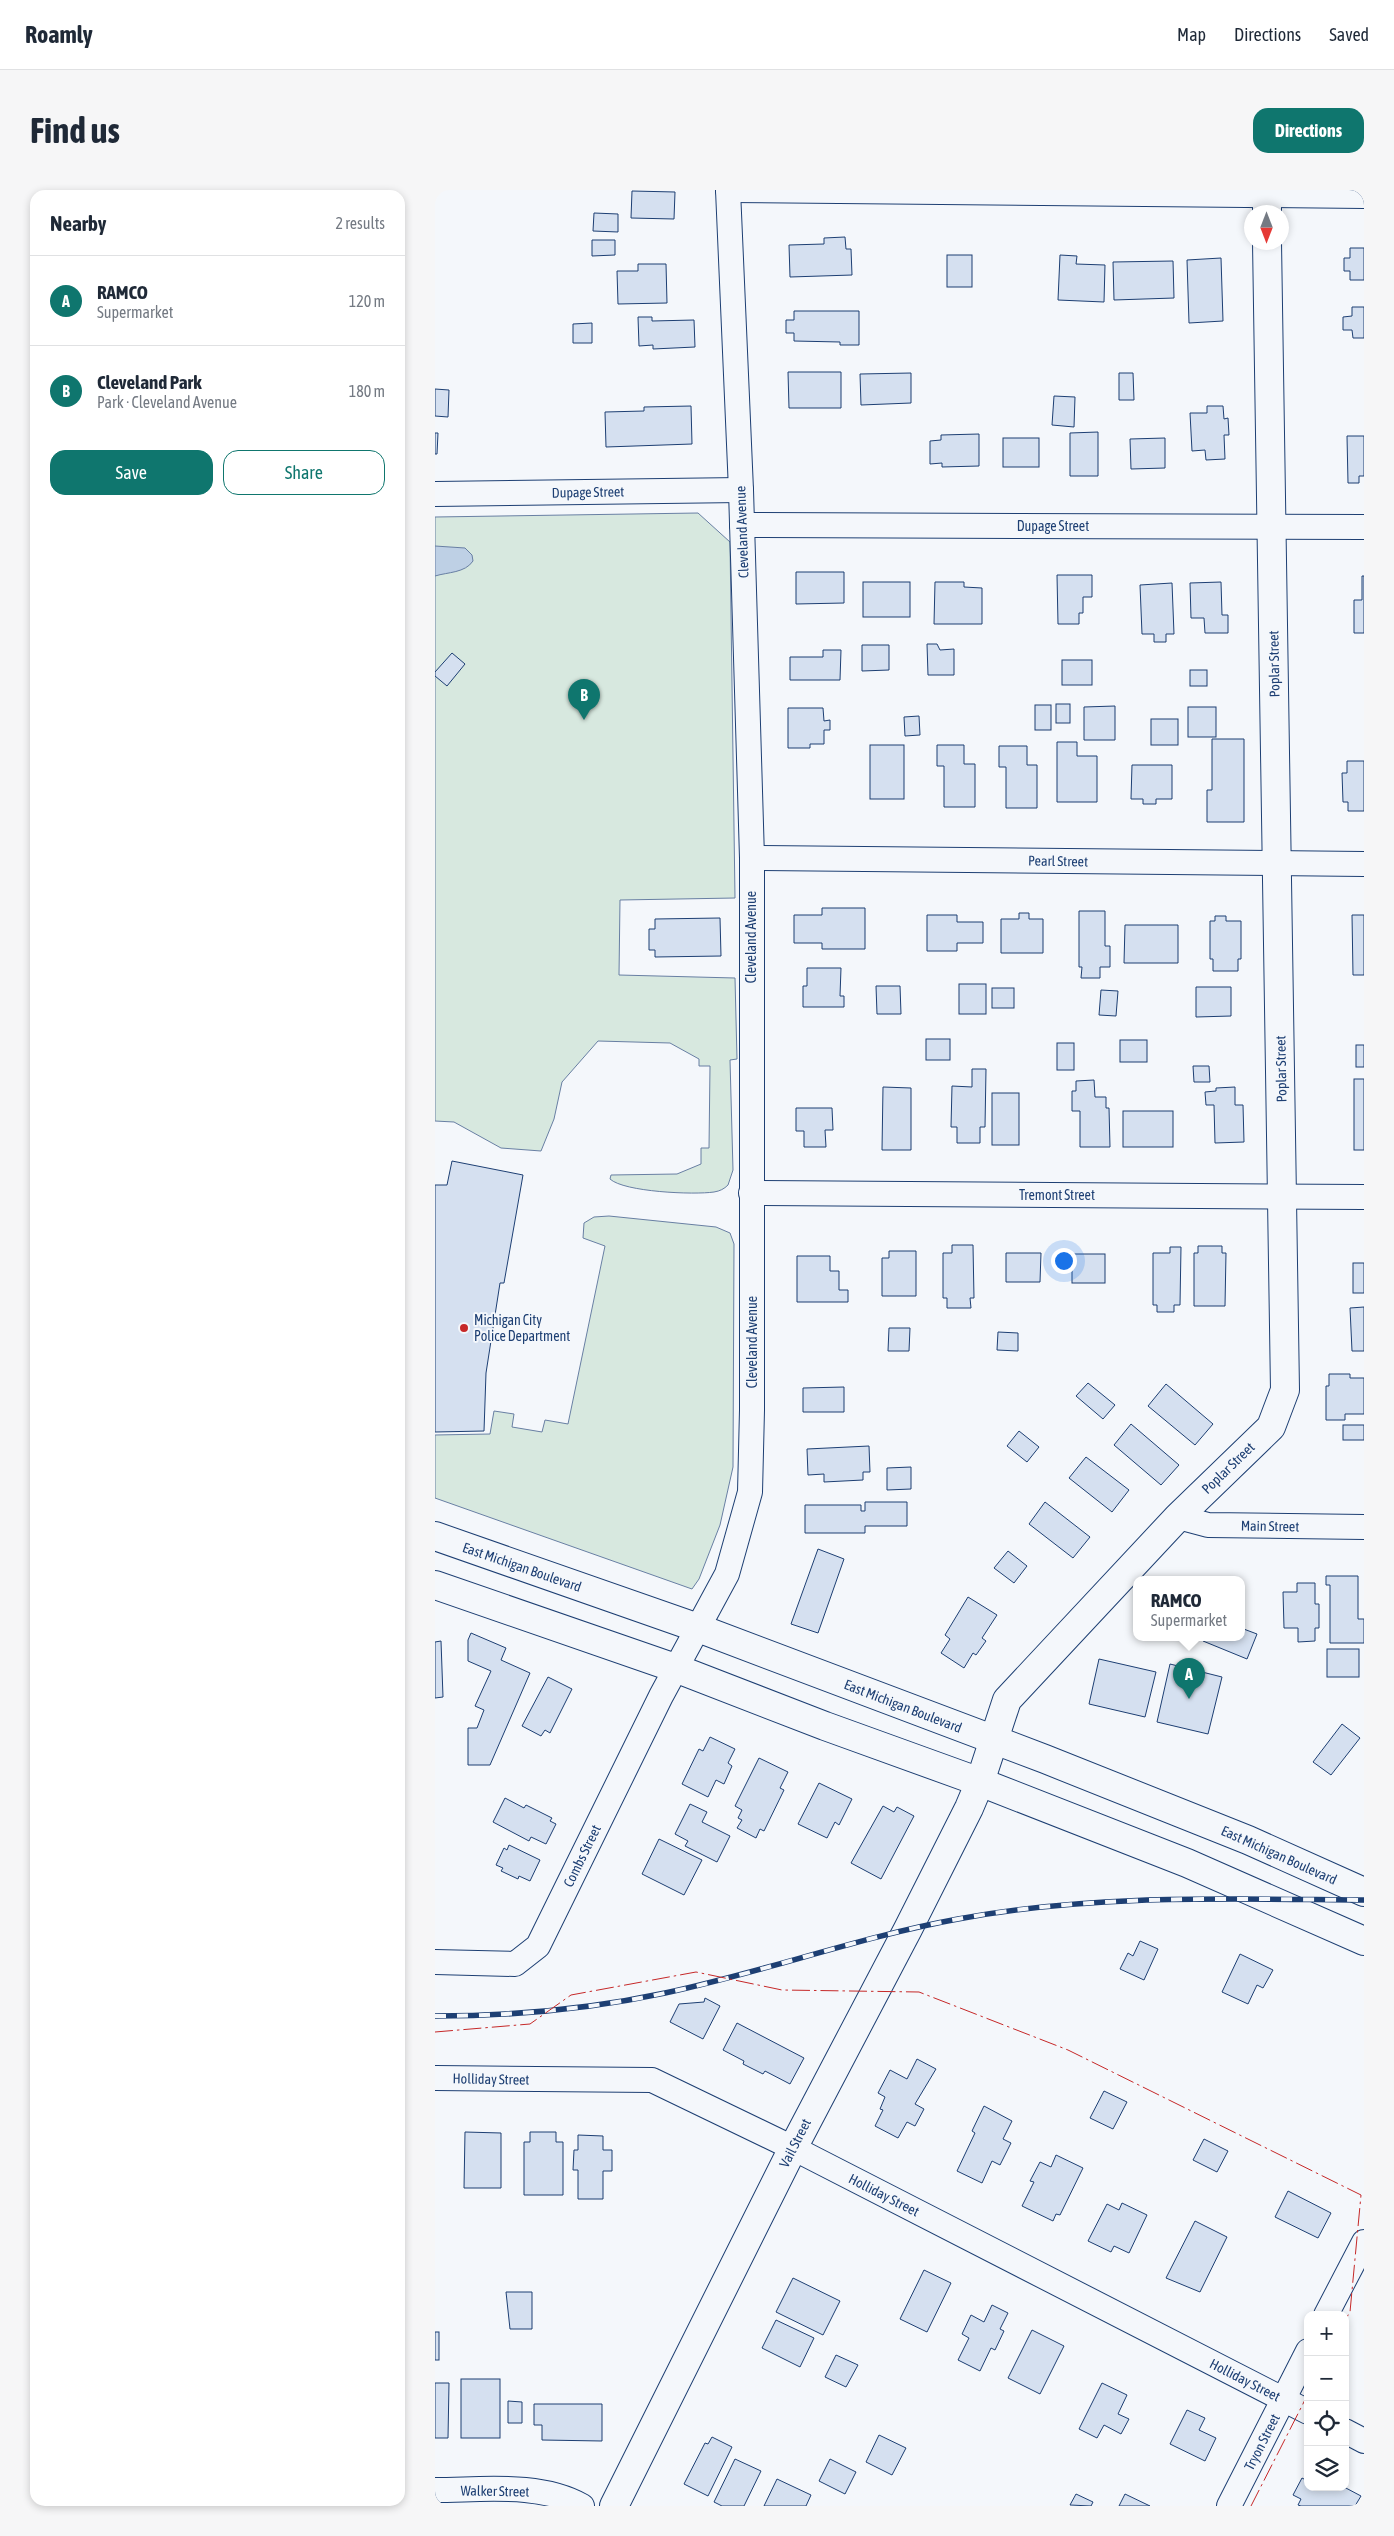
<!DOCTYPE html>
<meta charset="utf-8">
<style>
body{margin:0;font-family:"Asap Condensed",sans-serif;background:#f6f6f7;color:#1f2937}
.controls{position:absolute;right:15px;bottom:15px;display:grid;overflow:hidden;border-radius:10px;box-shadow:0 2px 8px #0003}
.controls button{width:45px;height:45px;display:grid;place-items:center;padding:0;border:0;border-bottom:1px solid #e0e1e3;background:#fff;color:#1f2937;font:25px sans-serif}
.compass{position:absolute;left:809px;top:15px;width:45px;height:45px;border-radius:50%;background:#fff;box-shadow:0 2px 8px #0003;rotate:180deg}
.you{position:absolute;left:628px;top:1070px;width:18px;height:18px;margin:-12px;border:4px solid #fff;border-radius:50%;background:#1a73e8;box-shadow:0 0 0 8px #1a73e833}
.badge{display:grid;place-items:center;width:32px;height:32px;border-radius:50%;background:#0f766e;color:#fff;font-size:16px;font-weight:700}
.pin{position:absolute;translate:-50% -41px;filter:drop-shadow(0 1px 2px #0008)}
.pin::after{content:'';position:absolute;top:26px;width:18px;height:15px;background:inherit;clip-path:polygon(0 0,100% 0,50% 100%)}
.popup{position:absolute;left:698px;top:1386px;width:112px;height:65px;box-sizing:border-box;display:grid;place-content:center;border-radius:10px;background:#fff;filter:drop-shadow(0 1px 4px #0005);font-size:16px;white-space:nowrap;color:#747a83}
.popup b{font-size:19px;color:#1f2937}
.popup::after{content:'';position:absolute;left:50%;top:100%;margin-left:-10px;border:10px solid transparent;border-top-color:#fff}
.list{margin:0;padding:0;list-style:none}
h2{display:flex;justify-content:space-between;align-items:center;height:65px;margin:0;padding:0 20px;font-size:21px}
h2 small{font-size:16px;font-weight:400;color:#747a83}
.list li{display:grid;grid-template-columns:32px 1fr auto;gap:15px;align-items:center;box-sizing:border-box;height:90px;padding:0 20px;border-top:1px solid #e0e1e3}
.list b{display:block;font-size:19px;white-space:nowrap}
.list p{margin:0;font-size:16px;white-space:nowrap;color:#747a83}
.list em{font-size:16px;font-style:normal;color:#747a83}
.actions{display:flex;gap:10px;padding:15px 20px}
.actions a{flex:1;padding:11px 0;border:1px solid #0f766e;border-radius:15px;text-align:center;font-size:18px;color:#0f766e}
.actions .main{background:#0f766e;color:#fff}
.icon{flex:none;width:28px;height:28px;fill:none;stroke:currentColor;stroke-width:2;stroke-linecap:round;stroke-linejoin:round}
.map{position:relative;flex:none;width:929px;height:2316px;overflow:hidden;border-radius:15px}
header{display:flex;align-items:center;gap:30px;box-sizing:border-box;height:70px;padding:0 25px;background:#fff;border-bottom:1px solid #e0e1e3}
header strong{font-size:24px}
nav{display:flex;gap:28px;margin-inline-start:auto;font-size:18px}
.intro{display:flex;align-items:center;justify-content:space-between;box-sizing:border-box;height:120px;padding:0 30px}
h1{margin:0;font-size:35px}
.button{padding:12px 22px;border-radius:15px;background:#0f766e;color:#fff;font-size:18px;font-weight:700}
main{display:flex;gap:30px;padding:0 30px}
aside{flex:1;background:#fff;border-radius:15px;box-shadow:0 2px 8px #0003}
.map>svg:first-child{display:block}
.green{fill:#d7e8df;stroke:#687fa3}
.water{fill:#bed0e5;stroke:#687fa3}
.building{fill:#d5e0f0;stroke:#1d3f73}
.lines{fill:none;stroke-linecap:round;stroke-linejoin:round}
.street-casing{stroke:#1d3f73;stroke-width:26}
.secondary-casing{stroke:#1d3f73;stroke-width:30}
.primary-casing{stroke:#1d3f73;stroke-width:30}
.street{stroke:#f4f7fb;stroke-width:24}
.secondary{stroke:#f4f7fb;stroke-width:28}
.primary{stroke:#f4f7fb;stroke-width:28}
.rail-casing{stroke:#1d3f73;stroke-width:5.5}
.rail{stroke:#f4f7fb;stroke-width:4;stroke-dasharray:11;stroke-linecap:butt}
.power{stroke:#c62828;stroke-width:1;stroke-dasharray:18 4 2.5 4;stroke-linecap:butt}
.poi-dot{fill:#c62828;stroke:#f4f7fb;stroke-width:2}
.labels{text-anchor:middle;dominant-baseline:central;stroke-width:4;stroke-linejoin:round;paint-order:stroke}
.street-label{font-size:14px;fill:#1d3f73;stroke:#f4f7fb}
.poi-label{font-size:14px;fill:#1d3f73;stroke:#f4f7fb;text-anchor:start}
</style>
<header>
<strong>Roamly</strong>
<nav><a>Map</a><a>Directions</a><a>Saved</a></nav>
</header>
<div class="intro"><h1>Find us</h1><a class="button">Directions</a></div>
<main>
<aside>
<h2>Nearby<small>2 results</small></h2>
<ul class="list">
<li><span class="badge">A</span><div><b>RAMCO</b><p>Supermarket</p></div><em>120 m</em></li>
<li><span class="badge">B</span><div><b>Cleveland Park</b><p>Park · Cleveland Avenue</p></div><em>180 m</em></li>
</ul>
<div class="actions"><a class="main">Save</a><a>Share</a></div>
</aside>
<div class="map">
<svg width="929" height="2316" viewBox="0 0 929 2316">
<rect width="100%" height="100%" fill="#f4f7fb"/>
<g class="green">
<path d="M263,323l32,29 5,356 -115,2 -1,75 116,3 2,81 -7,1 3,110 -5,15c-4,4 -8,6 -14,7 -20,3 -90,0 -104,-13l1,-4 66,-1 24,-10v-16h8l1,-82h-11v-7l-29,-16 -72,-2 -36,41 -8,37 -13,32 -40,-3 -47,-26 -19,-1v-604z"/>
<polygon points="174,1026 281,1037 295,1043 299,1054 298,1277 285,1335 264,1389 257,1399 0,1308 0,1245 55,1244 59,1221 79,1224 77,1237 107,1242 110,1230 133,1234 170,1056 148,1048 149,1033 159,1027"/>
</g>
<path class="water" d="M0,356l30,2 7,7 1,6c-8,12 -25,11 -38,15z"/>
<g class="building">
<polygon points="197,1 240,2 239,29 196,28"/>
<polygon points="159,23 183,24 183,42 158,41"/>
<polygon points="410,47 411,59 416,59 417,85 355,87 354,55 389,54 389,48"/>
<polygon points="157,50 180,50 180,65 157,66"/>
<polygon points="915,58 929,58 929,90 915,90 915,81 909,81 909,68 915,68"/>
<rect x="512" y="65" width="25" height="32"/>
<polygon points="625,65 642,66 641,74 670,75 669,112 623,110"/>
<polygon points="786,68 788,131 754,133 752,70"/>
<polygon points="738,71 739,108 679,110 678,72"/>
<polygon points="203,74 231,74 232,113 183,114 182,81 203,81"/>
<polygon points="917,117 929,117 929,148 918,148 917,140 908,140 908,127 917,126"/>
<polygon points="359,121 424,121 424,155 405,155 405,152 359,151 359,143 351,143 351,130 359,130"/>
<polygon points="203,127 217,127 217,131 259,130 260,157 218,159 218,155 204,156"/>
<polygon points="157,133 157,153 138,153 138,134"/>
<polygon points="353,182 406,182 406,218 354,218"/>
<polygon points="476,183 476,213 426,215 425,184"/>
<polygon points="684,183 698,183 699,210 684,210"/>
<polygon points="0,199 14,200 13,227 0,226"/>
<polygon points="619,206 640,207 639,237 617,235"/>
<polygon points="256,216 257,254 171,257 170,222 209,221 209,217"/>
<polygon points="772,216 788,216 789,229 793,228 794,245 789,245 790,269 771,270 770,260 757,261 755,223 772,223"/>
<polygon points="663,242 663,286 635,286 635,243"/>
<polygon points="0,243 3,243 2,264 0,264"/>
<polygon points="544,244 544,276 507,277 507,273 495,274 495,251 506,250 506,245"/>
<polygon points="912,246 929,246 929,286 924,286 924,293 913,293"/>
<rect x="568" y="248" width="36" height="29"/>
<polygon points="730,248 730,278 696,279 695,249"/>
<polygon points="361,382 409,382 409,413 361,414"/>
<polygon points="622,385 657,385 657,407 648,407 648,423 644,423 644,434 623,434"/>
<polygon points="927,386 929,386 929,443 919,443 919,410 927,410"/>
<rect x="428" y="392" width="47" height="35"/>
<polygon points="500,392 529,392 529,397 547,398 547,434 499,434"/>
<polygon points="786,392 787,425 793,425 793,443 770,443 769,428 756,428 755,393"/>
<polygon points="737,393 739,444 731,444 731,452 719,452 719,444 707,444 705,395"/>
<polygon points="492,454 502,454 505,460 519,459 519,485 493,485"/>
<polygon points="427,455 454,455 454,480 427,481"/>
<polygon points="388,460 406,460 405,490 355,490 355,467 388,467"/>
<polygon points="17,463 30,474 12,496 0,486 0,482"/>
<rect x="627" y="470" width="30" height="25"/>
<rect x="755" y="480" width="17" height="16"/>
<rect x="621" y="514" width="14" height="19"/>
<rect x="600" y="515" width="16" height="25"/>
<polygon points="680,516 680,550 649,550 649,517"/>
<rect x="753" y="517" width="28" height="30"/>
<polygon points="353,518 388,518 389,531 395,530 395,540 389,540 389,554 375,554 375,558 353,558"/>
<polygon points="484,526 485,545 470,546 469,527"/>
<rect x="716" y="529" width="27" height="26"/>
<polygon points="777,549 809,549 809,632 772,632 772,600 777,600"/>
<polygon points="622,552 642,552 642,566 662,566 662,612 622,612"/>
<rect x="435" y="555" width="34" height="54"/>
<polygon points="502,555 529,555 529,574 540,574 540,617 509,617 509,576 502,576"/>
<polygon points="564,556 592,556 592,575 602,575 602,618 571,618 571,577 564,577"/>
<polygon points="912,571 929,571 929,621 913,621 913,612 908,612 907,583 912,583"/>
<polygon points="697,575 737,575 737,609 721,609 721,614 708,614 708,609 696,609"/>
<polygon points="387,718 430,718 430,759 387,759 387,753 359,753 359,725 387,725"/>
<polygon points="644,721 670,721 670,756 675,756 675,777 665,777 665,788 646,788 647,777 644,777"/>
<polygon points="584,723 594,723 594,729 608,729 608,763 566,763 566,729 584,729"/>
<polygon points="492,725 522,725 522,732 548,732 548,753 522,753 522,761 492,761"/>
<polygon points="917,725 929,725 929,785 918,785"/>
<polygon points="780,726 791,726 791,731 806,731 806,769 803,769 803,781 778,781 778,769 775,769 775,731 780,731"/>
<polygon points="285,728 286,766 220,767 220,760 214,760 214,739 220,739 220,729"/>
<polygon points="690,735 743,735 743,773 689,773"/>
<polygon points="372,778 406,778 405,806 409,806 409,817 368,817 368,796 372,796"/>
<rect x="524" y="794" width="27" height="30"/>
<polygon points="441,796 465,796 466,824 442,824"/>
<polygon points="761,797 796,797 796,826 761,827"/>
<rect x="557" y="798" width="22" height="20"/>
<polygon points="666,800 683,801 681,826 664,825"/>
<rect x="491" y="849" width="24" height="21"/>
<rect x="685" y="850" width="27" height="22"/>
<rect x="622" y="853" width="17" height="27"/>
<rect x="921" y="855" width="8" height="22"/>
<polygon points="758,876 774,876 775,892 759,892"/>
<polygon points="537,879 551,879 550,937 545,937 545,953 522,953 522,937 516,937 517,896 537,897"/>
<rect x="919" y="889" width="10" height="71"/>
<polygon points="659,890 660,907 671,907 671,918 674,918 675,957 645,957 645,921 637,921 637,901 641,901 641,891"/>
<polygon points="448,897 476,898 476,960 447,960"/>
<polygon points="800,897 800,915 808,915 809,952 780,953 779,915 771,915 770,902 781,901 781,898"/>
<rect x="557" y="903" width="27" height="52"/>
<polygon points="361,918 397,918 398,940 390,940 391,957 369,957 369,941 361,941"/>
<rect x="688" y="921" width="50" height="36"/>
<polygon points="17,971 88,985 69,1093 65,1093 51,1183 49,1241 0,1242 0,995 12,995"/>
<polygon points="517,1055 538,1055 539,1108 535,1108 536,1118 512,1118 512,1108 508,1108 508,1063 517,1063"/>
<polygon points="763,1056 787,1056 787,1063 791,1063 790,1116 759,1116 759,1063 763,1063"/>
<polygon points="735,1057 746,1057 745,1115 739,1115 739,1122 722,1122 722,1115 718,1115 718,1063 735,1063"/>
<polygon points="454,1061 481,1061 481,1106 447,1106 447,1068 454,1068"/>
<polygon points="571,1063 606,1063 605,1092 571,1092"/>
<rect x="637" y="1064" width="33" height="29"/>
<polygon points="362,1066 395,1066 395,1081 404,1081 404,1100 413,1100 413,1112 362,1112"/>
<rect x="918" y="1073" width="11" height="30"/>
<polygon points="929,1117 929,1161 917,1161 915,1118"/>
<polygon points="454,1138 475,1138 474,1161 453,1161"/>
<polygon points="563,1142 583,1143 583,1161 562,1160"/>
<polygon points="894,1184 915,1184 915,1188 929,1188 929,1224 910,1224 910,1230 891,1230 891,1196 894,1196"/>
<polygon points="653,1193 680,1215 668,1229 641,1206"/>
<polygon points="731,1194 778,1234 760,1255 713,1216"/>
<polygon points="409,1197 409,1222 368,1222 368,1198"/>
<polygon points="696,1234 744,1275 726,1295 679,1255"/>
<rect x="908" y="1235" width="21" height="15"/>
<polygon points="584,1241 604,1257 592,1272 572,1256"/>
<polygon points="434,1256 435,1282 428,1282 428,1290 389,1292 389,1284 373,1285 372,1259"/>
<polygon points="651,1267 694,1300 677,1322 634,1288"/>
<polygon points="476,1277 476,1299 452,1300 452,1278"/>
<polygon points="430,1312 472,1312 472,1336 430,1336 430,1343 370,1343 370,1315 426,1315 426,1321 430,1321"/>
<polygon points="610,1312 655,1347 638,1368 594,1334"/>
<polygon points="383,1359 409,1369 383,1443 356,1434"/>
<polygon points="573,1361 592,1376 579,1393 559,1378"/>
<polygon points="891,1386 923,1386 923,1429 929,1429 929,1453 895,1453 895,1395 891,1395"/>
<polygon points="862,1393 880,1393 880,1414 884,1414 884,1438 880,1438 880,1451 863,1452 863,1438 849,1438 848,1402 862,1402"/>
<polygon points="533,1407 562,1425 547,1448 551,1451 541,1465 538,1463 529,1478 506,1463 515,1449 510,1445"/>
<polygon points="806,1438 822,1444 812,1469 768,1451 769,1448 806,1448"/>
<polygon points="36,1443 71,1458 66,1470 95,1483 55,1575 33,1575 33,1538 42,1538 49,1520 40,1516 56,1481 33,1471 33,1450"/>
<polygon points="6,1451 8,1507 0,1508 0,1452"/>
<rect x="892" y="1459" width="32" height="28"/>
<polygon points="664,1469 721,1482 710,1527 654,1514"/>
<polygon points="735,1474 787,1487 773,1544 722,1532"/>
<polygon points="113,1487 137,1499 115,1543 110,1540 106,1546 87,1536"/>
<polygon points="907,1534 925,1548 896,1585 878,1572"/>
<polygon points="275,1547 300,1559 293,1573 297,1576 289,1594 281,1590 273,1607 247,1594 264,1559 268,1561"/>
<polygon points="324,1568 353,1582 345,1598 349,1600 329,1641 325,1639 321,1648 302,1638 307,1630 303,1628 307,1620 300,1616"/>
<polygon points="384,1593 417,1609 404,1635 400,1632 392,1648 363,1634"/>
<polygon points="70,1608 89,1618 91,1615 117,1628 115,1631 121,1634 111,1654 96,1647 94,1651 58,1632"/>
<polygon points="255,1614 272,1622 267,1632 295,1646 282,1672 250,1656 253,1651 240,1644"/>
<polygon points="448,1616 459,1622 462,1617 479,1626 446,1689 416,1673"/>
<polygon points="224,1649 267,1670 249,1705 207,1684"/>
<polygon points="74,1655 105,1670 95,1691 84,1686 83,1689 66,1681 68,1678 61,1675 69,1658 72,1660"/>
<polygon points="705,1751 723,1759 709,1790 685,1779 693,1763 698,1766"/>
<polygon points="805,1764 838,1780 828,1798 822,1795 813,1814 787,1802"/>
<polygon points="270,1808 285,1816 268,1849 235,1832 244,1814 269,1812"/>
<polygon points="302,1833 369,1868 355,1894 330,1881 328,1884 308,1874 309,1871 288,1860"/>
<polygon points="482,1869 501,1879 480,1914 489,1919 480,1936 472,1932 463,1948 440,1936 448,1920 445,1919 450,1907 443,1903 455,1880 472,1889"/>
<polygon points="669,1901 692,1912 678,1939 655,1928"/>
<polygon points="549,1916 577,1931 568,1949 576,1953 565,1975 557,1971 547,1993 522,1981 540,1943 537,1941"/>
<polygon points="30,1942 66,1943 66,1998 29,1998"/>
<polygon points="95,1942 121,1942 121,1952 128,1952 128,2005 89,2005 89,1952 95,1952"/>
<polygon points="143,1945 168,1946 168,1960 177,1960 177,1981 168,1981 168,2009 143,2009 143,1980 138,1980 139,1960 143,1960"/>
<polygon points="769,1949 793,1961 782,1982 758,1970"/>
<polygon points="621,1965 648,1978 625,2025 621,2024 618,2031 587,2016 599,1992 595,1991 605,1972 616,1977"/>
<polygon points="853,2001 896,2023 883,2048 840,2027"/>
<polygon points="687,2013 712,2025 694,2063 679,2056 676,2062 653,2051 672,2014 684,2020"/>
<polygon points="760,2031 792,2047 765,2102 731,2088"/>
<polygon points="489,2080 516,2093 492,2142 465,2129"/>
<polygon points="358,2088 405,2111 388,2145 341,2122"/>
<polygon points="71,2102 97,2102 97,2139 75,2139"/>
<polygon points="557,2115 573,2123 565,2139 569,2141 560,2160 556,2158 545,2181 523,2170 534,2148 527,2144 536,2125 549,2132"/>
<polygon points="341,2130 379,2148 365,2177 327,2158"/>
<polygon points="597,2140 629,2156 605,2204 573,2188"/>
<rect x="0" y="2142" width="4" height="28"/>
<polygon points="401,2165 423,2175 411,2197 390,2187"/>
<rect x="26" y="2189" width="39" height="59"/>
<polygon points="0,2193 14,2193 13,2248 0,2248"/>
<polygon points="667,2193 692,2205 683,2224 694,2229 686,2244 669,2235 662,2248 644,2239"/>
<polygon points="73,2211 87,2212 87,2233 73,2233"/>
<polygon points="99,2214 167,2214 167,2251 107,2250 107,2235 99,2235"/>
<polygon points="752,2220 770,2228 764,2240 781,2248 770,2271 735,2254"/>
<polygon points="444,2245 471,2258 457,2285 431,2272"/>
<polygon points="277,2247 297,2257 273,2306 249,2294 270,2253 273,2254"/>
<polygon points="300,2269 326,2281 309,2316 287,2316 279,2312"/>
<polygon points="395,2269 421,2282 410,2304 384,2291"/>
<polygon points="867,2288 873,2291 873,2297 909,2297 926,2306 920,2316 866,2316 863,2315 866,2309 858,2305"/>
<polygon points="342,2289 376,2305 371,2316 329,2316"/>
<polygon points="641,2304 658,2312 656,2316 635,2315"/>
<polygon points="690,2304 715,2316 684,2316"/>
</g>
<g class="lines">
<defs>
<g id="street">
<polyline points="293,0 929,6"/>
<polyline points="0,304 306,300"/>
<polyline points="307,335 929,337"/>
<polyline points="317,668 929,674"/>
<polyline points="316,1003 929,1007"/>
<polyline points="743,1327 773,1335 929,1337"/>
<polyline points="0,1772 80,1774 103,1756 226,1506 292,1384 315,1302 317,1220 317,668 306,300 293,0"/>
<polyline points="0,1888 217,1890 358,1958 873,2222"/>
<polyline points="891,2125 929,2052"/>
<polyline points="910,2241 929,2251"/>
<path d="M0,2300c47,0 105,-8 147,16"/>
<polyline points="794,2316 873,2161"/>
</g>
<g id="secondary">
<polyline points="832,0 832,22"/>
<polyline points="179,2316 358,1958 473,1739 534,1618 545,1592 572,1510 743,1327 836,1237 850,1200 832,52"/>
</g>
<g id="primary">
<polyline points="0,1346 263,1438 610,1569 813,1650 929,1702"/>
<polyline points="0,1395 240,1478 390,1536 545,1592 752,1673 929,1751"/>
</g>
</defs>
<use href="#street" class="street-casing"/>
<use href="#secondary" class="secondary-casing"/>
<use href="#primary" class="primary-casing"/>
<use href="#street" class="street"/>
<use href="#secondary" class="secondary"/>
<use href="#primary" class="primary"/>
<defs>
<path id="rail" d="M0,1826c77,0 155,-7 230,-23 99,-21 194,-56 293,-74 134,-25 271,-20 406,-19"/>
</defs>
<use href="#rail" class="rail-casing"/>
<use href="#rail" class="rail"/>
<g class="power">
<polyline points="0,1842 95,1834 136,1805 261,1782 347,1800 484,1802 633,1860 926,2005 915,2122 910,2130"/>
<polyline points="816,2316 873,2204"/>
</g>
</g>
<circle class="poi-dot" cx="29" cy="1138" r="5"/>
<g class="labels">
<g class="street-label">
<text transform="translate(153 302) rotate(-1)">Dupage Street</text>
<text x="618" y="336">Dupage Street</text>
<text transform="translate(307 342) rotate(-92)">Cleveland Avenue</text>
<text transform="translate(839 474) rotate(-91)">Poplar Street</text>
<text transform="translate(623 671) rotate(1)">Pearl Street</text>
<text transform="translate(316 747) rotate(-90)">Cleveland Avenue</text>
<text transform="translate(846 879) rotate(-91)">Poplar Street</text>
<text x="622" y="1005">Tremont Street</text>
<text transform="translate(317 1152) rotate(-90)">Cleveland Avenue</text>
<text transform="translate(793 1278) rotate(-44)">Poplar Street</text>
<text transform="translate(835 1336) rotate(1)">Main Street</text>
<text transform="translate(87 1377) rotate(19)">East Michigan Boulevard</text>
<text transform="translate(468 1516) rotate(21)">East Michigan Boulevard</text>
<text transform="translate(844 1665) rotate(24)">East Michigan Boulevard</text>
<text transform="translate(147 1666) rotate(-64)">Combs Street</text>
<text transform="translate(56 1889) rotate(1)">Holliday Street</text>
<text transform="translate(360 1953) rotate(-63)">Vail Street</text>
<text transform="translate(449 2005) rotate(27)">Holliday Street</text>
<text transform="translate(810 2190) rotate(27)">Holliday Street</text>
<text transform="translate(827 2252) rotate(-63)">Tryon Street</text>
<text transform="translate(60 2301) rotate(1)">Walker Street</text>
</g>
<g class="poi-label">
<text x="39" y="1130">Michigan City<tspan x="39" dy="16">Police Department</tspan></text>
</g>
</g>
</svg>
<div class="controls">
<button>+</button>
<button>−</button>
<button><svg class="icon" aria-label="locate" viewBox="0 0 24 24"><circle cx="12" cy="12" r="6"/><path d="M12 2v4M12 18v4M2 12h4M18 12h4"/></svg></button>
<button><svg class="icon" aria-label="layers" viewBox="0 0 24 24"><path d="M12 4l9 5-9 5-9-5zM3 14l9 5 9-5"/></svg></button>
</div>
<svg class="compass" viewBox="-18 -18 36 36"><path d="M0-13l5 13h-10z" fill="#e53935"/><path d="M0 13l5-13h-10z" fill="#747a83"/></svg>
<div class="you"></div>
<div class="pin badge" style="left:754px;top:1509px">A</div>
<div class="popup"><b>RAMCO</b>Supermarket</div>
<div class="pin badge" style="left:149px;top:530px">B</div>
</div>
</main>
